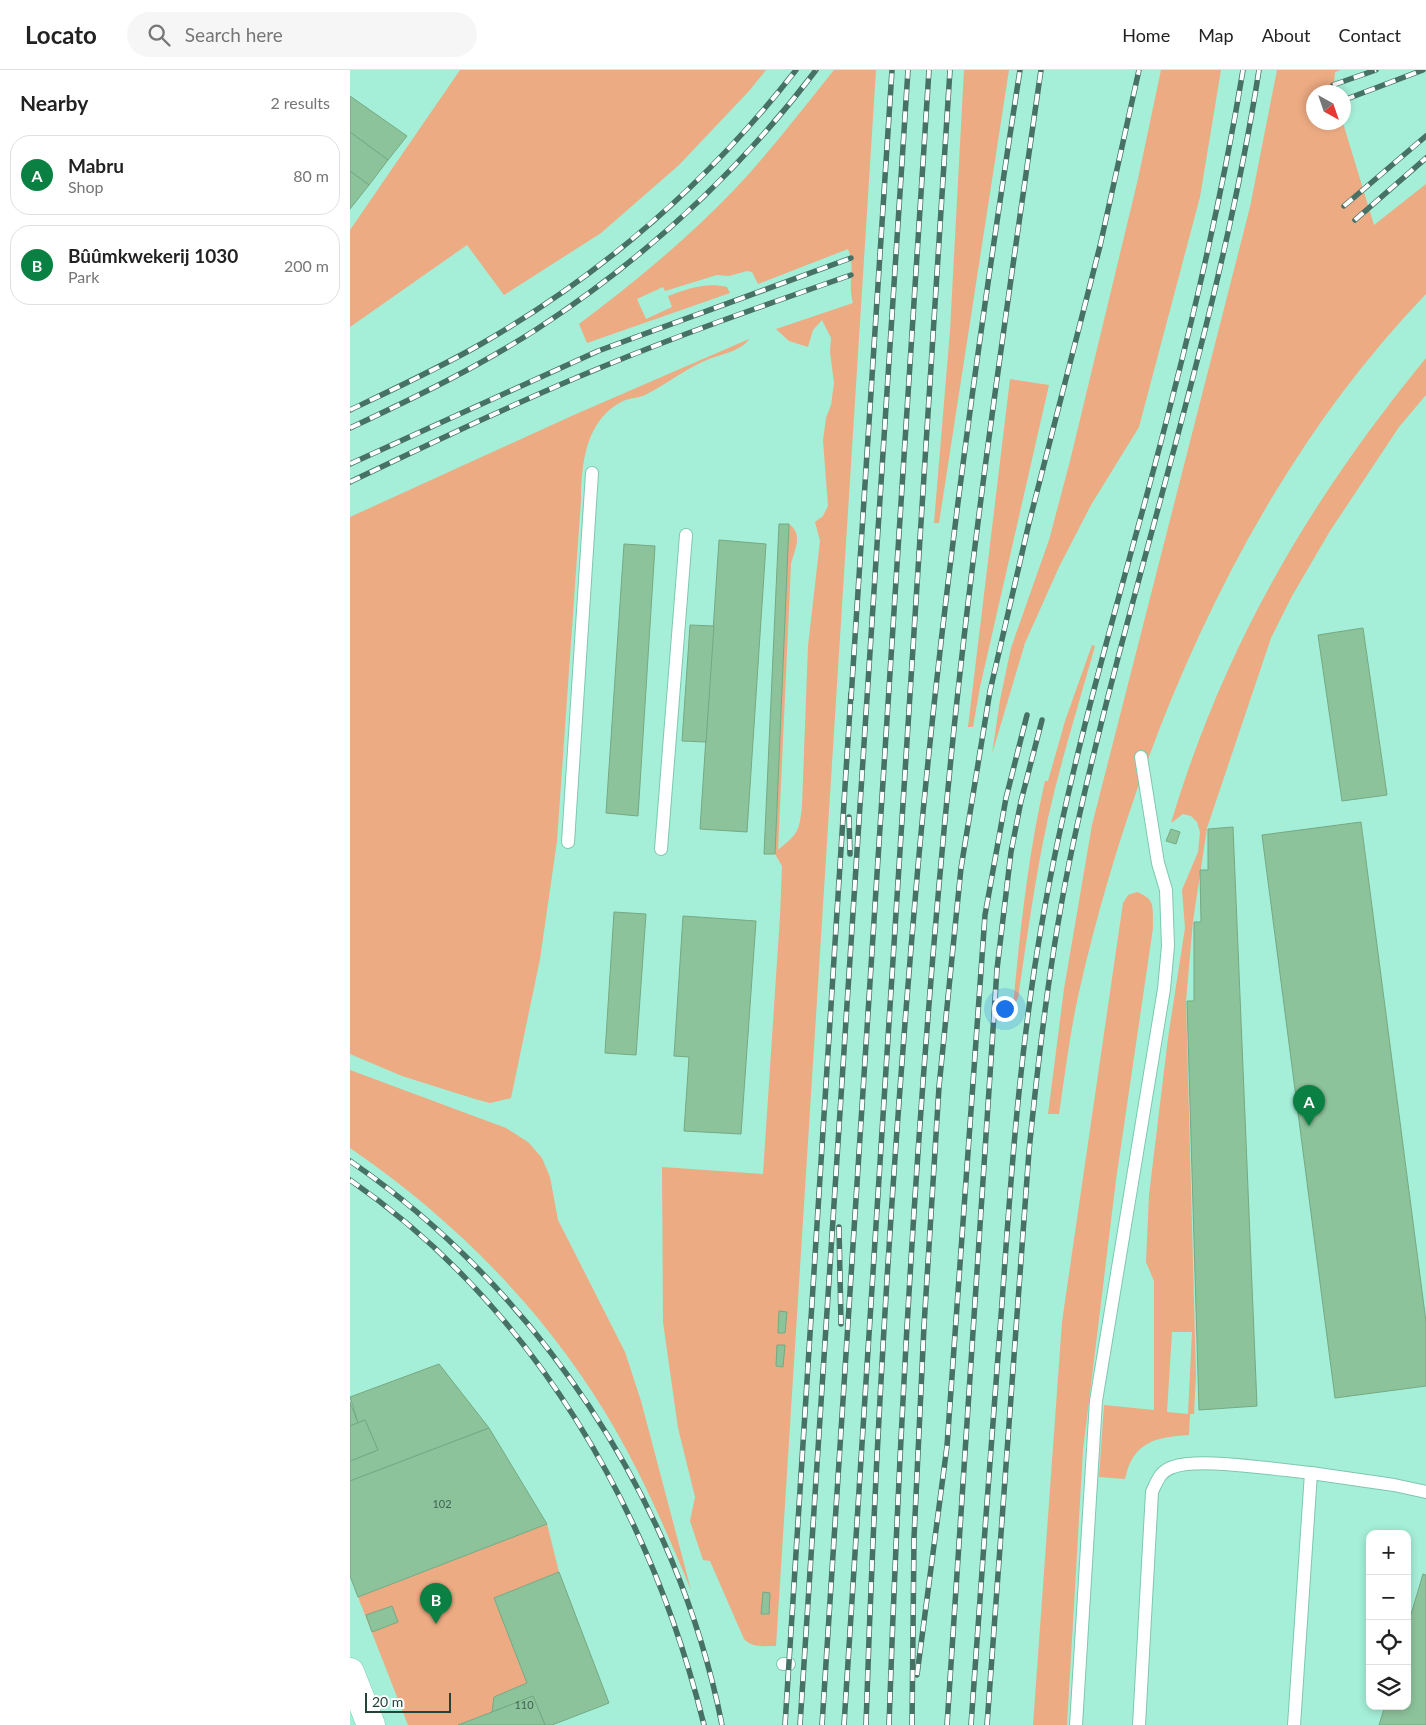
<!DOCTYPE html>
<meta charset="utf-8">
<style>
body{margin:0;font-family:Lato,sans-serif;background:#f6f6f6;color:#222}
.controls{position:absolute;right:15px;bottom:15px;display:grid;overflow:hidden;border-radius:10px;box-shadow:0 2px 8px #0003}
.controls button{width:45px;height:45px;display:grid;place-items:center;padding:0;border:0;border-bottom:1px solid #e0e0e0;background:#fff;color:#222;font:25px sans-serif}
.compass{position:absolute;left:956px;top:15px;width:45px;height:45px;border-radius:50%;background:#fff;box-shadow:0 2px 8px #0003;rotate:140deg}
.scale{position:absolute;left:15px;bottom:12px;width:86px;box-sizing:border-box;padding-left:5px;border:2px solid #234239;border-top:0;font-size:14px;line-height:18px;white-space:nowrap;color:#234239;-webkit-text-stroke:4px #fdfdfd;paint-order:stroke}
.you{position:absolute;left:654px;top:938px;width:18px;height:18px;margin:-12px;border:4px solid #fff;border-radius:50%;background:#1a73e8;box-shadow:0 0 0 8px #1a73e833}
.badge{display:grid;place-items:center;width:32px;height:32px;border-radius:50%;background:#0b8043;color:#fff;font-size:16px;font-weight:700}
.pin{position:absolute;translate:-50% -41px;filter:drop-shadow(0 1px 2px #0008)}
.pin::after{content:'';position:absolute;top:26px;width:18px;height:15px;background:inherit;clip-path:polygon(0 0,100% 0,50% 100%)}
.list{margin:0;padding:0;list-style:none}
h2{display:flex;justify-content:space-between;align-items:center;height:65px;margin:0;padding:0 20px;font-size:21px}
h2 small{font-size:16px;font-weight:400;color:#767676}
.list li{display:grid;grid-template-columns:32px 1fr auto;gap:15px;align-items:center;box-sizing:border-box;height:80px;margin:0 10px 10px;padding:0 10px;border:1px solid #e0e0e0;border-radius:20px}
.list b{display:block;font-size:19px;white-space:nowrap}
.list p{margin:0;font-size:16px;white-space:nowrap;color:#767676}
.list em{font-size:16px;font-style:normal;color:#767676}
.icon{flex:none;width:28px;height:28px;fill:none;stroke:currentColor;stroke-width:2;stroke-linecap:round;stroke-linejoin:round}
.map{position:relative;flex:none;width:1076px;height:1655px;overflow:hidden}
header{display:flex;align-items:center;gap:30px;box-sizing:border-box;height:70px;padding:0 25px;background:#fff;border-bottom:1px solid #e0e0e0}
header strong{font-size:24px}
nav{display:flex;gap:28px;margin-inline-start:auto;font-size:18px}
.search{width:350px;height:45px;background:#f6f6f6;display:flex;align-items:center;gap:12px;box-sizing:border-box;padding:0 18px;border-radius:28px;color:#767676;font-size:19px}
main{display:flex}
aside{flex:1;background:#fff}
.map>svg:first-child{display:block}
.green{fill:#ecab83;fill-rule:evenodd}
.building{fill:#8dc39b;stroke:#74a983}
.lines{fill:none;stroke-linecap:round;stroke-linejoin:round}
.lane-casing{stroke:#7ec7b0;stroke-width:14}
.secondary-casing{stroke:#7ec7b0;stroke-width:29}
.lane{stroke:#fff;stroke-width:12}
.secondary{stroke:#fff;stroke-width:28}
.rail-casing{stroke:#467164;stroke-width:5.5}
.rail{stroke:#fdfdfd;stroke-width:4;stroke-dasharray:11;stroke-linecap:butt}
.labels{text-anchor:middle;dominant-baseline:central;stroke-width:4;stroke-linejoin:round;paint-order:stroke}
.number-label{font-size:11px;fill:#3e6252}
</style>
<header>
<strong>Locato</strong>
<div class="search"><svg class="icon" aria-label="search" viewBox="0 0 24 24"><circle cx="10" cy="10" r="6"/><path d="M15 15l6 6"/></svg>Search here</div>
<nav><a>Home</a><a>Map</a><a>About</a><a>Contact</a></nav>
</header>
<main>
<aside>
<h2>Nearby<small>2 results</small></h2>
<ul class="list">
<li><span class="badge">A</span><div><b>Mabru</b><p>Shop</p></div><em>80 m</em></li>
<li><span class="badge">B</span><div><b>Bûûmkwekerij 1030</b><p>Park</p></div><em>200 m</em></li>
</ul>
</aside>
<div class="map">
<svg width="1076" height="1655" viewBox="0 0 1076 1655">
<rect width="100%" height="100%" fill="#a5eed7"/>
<g class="green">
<polygon points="110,0 416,0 399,21 329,95 251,163 154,225 117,175 0,257 0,160"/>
<path d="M484,0h42l-100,1576c-12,0 -24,2 -32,-7l-34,-78 -7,-1 -13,-39 5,-24 -17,-69 -15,-106 -1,-155 101,7 17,-258 2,-50 -7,-12 14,-330c15,11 5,26 2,40l-13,286c20,-17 21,-17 24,-44l6,-160 12,-105 -5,-19 8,-6 5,-10 -5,-66 3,-22 5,-13 3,-22 -4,-31 1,-14 -9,-18 -9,10 -5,17 -19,-6 -13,-12 77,-26c-6,-20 3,-34 -5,-54l-90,35 -6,-12 -5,-1 -18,5 -12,-1 -52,16 -2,-4 -26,12 9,20 26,-12 -4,-11c20,-7 37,-14 59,-9l3,6 -143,50 -8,-19c55,-41 108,-85 155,-134 36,-38 67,-79 100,-120z"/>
<polygon points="614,0 659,0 589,453 584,453 600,261"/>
<polygon points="811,0 871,0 850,127 789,357 741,435 709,497 675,573 642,684 650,630 661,578 699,470 720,391 788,109"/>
<path d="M927,0h64l-6,2 -2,20h-19v30l29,1 31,102 52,-41v110c-179,186 -290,449 -347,698 -9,40 -14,82 -20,122h-11l16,-125 28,-164 158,-618z"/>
<path d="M399,269c-6,11 -29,16 -40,20 -23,9 -42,25 -64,36 -6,3 -15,3 -22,6 -37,18 -42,63 -42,99l-24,341 -17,118 -29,139 -21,5 -15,-4 -73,-23 -52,-22v-537l226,-103z"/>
<path d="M1076,288v37l-27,32 -69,104 -38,65 -21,42 -64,190 -14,93 -7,80 10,374 -2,39h-4l-1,21c-34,2 -56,7 -64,44l-26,-2 5,-72 50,5v-129l-8,-19 3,-67 19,-157 17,-110 -3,-38 16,-38 2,-20 -3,-10 -6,-6 -8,-2 -12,9c53,-177 138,-322 255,-465zM822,1262h20l-4,82 -21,-2z"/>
<polygon points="660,309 699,315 630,617 623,657 618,657"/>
<path d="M742,575l3,1c-16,57 -34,114 -47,172 -13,60 -21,120 -30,180l-5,9c7,-76 15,-152 32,-226h3l17,-60z"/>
<path d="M787,822c20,8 15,16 16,36l-37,252 -33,270 -16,275h-34l29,-403 61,-419 5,-8z"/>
<path d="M0,1000l156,58 22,14 14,16 8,19 8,43 67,132 16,49 50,189c-23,-55 -46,-109 -76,-161 -64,-112 -158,-208 -265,-281z"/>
<polygon points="197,1454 209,1502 144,1528 177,1613 144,1627 142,1642 108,1655 58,1655 8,1527"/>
</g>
<g class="building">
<polygon points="0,26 57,66 38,90 0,62"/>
<polygon points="0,62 38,90 19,115 0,101"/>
<polygon points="0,101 19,115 0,139"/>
<polygon points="429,454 439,454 425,784 414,784"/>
<polygon points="369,470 416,474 397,762 350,759"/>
<polygon points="274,474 305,476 288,746 256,743"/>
<polygon points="340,555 364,556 356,672 332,671"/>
<polygon points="1013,558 1037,725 992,731 968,565"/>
<polygon points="1011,752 1076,1252 1076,1316 985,1328 912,765"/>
<polygon points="883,757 907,1336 849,1340 837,931 844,931 844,852 851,852 850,800 858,800 858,759"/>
<polygon points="821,759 830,762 826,774 816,771"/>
<polygon points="264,842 296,844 286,985 255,983"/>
<polygon points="333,846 406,851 391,1064 334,1061 339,987 324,986"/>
<polygon points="429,1241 437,1242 435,1263 428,1263"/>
<polygon points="427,1275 435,1275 433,1297 426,1296"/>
<polygon points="89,1294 139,1358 0,1411 0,1391 28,1380 15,1350 8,1353 0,1327"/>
<polygon points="0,1332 8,1353 0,1356"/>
<polygon points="15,1350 28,1380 0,1391 0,1356"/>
<polygon points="139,1358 197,1454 8,1527 0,1506 0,1411"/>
<polygon points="209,1502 259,1633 202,1655 195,1655 183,1626 142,1642 144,1627 177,1613 144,1528"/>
<polygon points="1073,1504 1076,1505 1076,1655 1029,1655 1035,1636 1057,1636 1057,1558"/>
<polygon points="413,1522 420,1523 419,1544 411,1544"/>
<polygon points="42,1536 48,1552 22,1562 16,1545"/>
<polygon points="183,1626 195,1655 108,1655 142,1642"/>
</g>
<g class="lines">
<defs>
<g id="lane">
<polyline points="218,772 242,403"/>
<polyline points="311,779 336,465"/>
<polyline points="433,1594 439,1594"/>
<polyline points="726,1655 746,1331 814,919 818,876 816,820 808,793 791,687"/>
<path d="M789,1655l13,-233c5,-11 8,-21 21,-25 28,-10 106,3 138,6"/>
<polyline points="944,1655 961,1403 1044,1415 1076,1422"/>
</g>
<polyline id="secondary" points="0,1602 21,1655"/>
</defs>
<use href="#lane" class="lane-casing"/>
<use href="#secondary" class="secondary-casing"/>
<use href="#lane" class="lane"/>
<use href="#secondary" class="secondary"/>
<defs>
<g id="rail">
<polyline points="983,15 1026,0"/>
<polyline points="994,30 1073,0"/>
<polyline points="994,136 1076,66"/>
<polyline points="1005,150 1076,88"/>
<path d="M0,340c44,-21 89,-42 131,-66 122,-70 229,-164 315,-274"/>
<path d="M0,358c64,-30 128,-61 187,-99 107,-70 202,-157 279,-259"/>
<polyline points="0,394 248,281 501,188"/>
<path d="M0,412c84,-40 167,-80 252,-115 82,-34 166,-63 249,-92"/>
<polyline points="501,629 542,0"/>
<polyline points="499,747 500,784"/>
<path d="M0,1091c187,128 328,340 372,564"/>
<path d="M0,1110c184,127 301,331 354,545"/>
<polyline points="489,1157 491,1254"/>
<polyline points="567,1605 597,1376 635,845 656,728 677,645"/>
<polyline points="435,1655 501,623"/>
<polyline points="450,1655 558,0"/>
<polyline points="472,1655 579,0"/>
<polyline points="494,1655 600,0"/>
<path d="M516,1655c9,-287 27,-573 52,-859 24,-267 61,-532 102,-796"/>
<path d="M539,1655c11,-323 30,-646 62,-967 23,-230 57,-459 90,-688"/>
<polyline points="562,1655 564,1468 574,1256 589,1017 611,798 640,621 679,453 750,176 789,0"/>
<polyline points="597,1655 647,899 661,782 671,731 692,650"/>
<path d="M621,1655c10,-141 20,-281 31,-422 9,-129 18,-258 41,-386 25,-142 65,-280 103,-419 38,-141 73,-283 97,-428"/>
<path d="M637,1655l42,-574c11,-109 24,-218 48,-325 56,-253 142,-499 182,-756"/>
</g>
</defs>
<use href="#rail" class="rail-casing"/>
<use href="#rail" class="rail"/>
</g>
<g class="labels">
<g class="number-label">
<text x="92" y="1433">102</text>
<text x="174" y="1634">110</text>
</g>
</g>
</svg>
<div class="controls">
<button>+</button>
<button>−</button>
<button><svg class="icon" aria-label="locate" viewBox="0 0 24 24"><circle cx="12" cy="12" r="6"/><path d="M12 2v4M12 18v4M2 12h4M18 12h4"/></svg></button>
<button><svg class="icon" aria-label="layers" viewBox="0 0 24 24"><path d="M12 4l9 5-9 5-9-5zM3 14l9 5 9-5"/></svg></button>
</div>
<svg class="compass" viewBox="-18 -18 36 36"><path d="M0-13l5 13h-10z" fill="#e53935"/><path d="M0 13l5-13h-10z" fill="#767676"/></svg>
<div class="scale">20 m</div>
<div class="you"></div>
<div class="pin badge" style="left:959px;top:1056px">A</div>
<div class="pin badge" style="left:86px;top:1554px">B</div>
</div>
</main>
